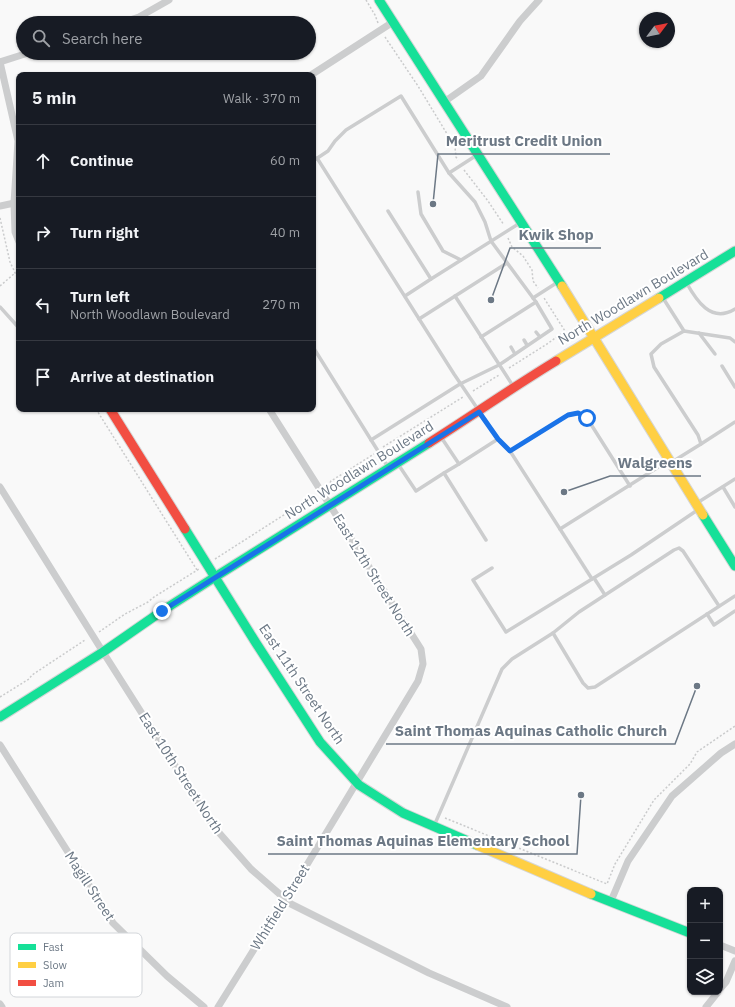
<!DOCTYPE html>
<meta charset="utf-8">
<style>
body{margin:0;font-family:"IBM Plex Sans",sans-serif;background:#20242c;color:#f1f3f6}
.controls{position:absolute;right:12px;bottom:12px;display:grid;overflow:hidden;border-radius:8px;box-shadow:0 1px 3px #0004}
.controls button{width:36px;height:36px;display:grid;place-items:center;padding:0;border:0;border-bottom:1px solid #363941;background:#171b24;color:#f1f3f6;font:20px sans-serif}
.compass{position:absolute;left:639px;top:12px;width:36px;height:36px;border-radius:50%;background:#171b24;box-shadow:0 1px 3px #0004;rotate:58deg}
.stop{position:absolute;width:12px;height:12px;margin:-9px;border:3px solid #1a73e8;border-radius:50%;background:#fff}
.stop.end{background:#1a73e8;border-color:#fff;box-shadow:0 1px 4px #0008}
.list{margin:0;padding:0;list-style:none}
h2{display:flex;justify-content:space-between;align-items:center;height:52px;margin:0;padding:0 16px;font-size:17px}
h2 small{font-size:13px;font-weight:400;color:#9ea1a6}
.list li{display:grid;grid-template-columns:26px 1fr auto;gap:12px;align-items:center;box-sizing:border-box;height:72px;padding:0 16px;border-top:1px solid #363941}
.list b{display:block;font-size:15px;white-space:nowrap}
.list p{margin:0;font-size:13px;white-space:nowrap;color:#9ea1a6}
.list em{font-size:13px;font-style:normal;color:#9ea1a6}
.icon{flex:none;width:22px;height:22px;fill:none;stroke:currentColor;stroke-width:2;stroke-linecap:round;stroke-linejoin:round}
.map{position:relative;flex:none;width:735px;height:1007px;overflow:hidden}
.search{position:absolute;background:#171b24;box-shadow:0 1px 3px #0004;left:16px;top:16px;width:300px;height:44px;display:flex;align-items:center;gap:10px;box-sizing:border-box;padding:0 14px;border-radius:22px;color:#9ea1a6;font-size:15px}
.panel{position:absolute;background:#171b24;box-shadow:0 1px 3px #0004;left:16px;top:72px;width:300px;height:340px;border-radius:8px}
.map>svg:first-child{display:block}
.lines{fill:none;stroke-linecap:round;stroke-linejoin:round}
.fast-casing{stroke:#d5d6d6;stroke-width:11}
.slow-casing{stroke:#d5d6d6;stroke-width:11}
.jam-casing{stroke:#d5d6d6;stroke-width:11}
.path{stroke:#cacbcc;stroke-width:1.5;stroke-dasharray:2 2;stroke-linecap:butt}
.lane{stroke:#cccdce;stroke-width:3.5}
.street{stroke:#cccdce;stroke-width:7}
.fast{stroke:#16e098;stroke-width:9}
.slow{stroke:#ffcf43;stroke-width:9}
.jam{stroke:#f24e42;stroke-width:9}
.route{stroke:#1a73e8;stroke-width:5}
.labels{text-anchor:middle;dominant-baseline:central;stroke-width:4;stroke-linejoin:round;paint-order:stroke}
.street-label{font-size:14px;fill:#6c7885;stroke:#fff}
.key{fill:#fff;stroke:#d3d6da;stroke-width:1}
.key-label{font-size:11px;fill:#6c7885}
.leader{fill:none;stroke:#6c7885;stroke-width:1.5}
.callout-dot{fill:#6c7885;stroke:#fff;stroke-width:1.5}
.callout-label{font-size:15px;text-anchor:middle;font-weight:bold;fill:#6c7885;stroke:#fff;stroke-width:4;stroke-linejoin:round;paint-order:stroke}
</style>
<div class="map">
<svg width="735" height="1007" viewBox="0 0 735 1007">
<rect width="100%" height="100%" fill="#f9f9f9"/>
<g class="lines">
<defs>
<g id="fast">
<polyline points="379,0 562,286"/>
<polyline points="659,298 735,251"/>
<polyline points="703,515 735,566"/>
<polyline points="185,529 256,643 320,742 359,785 403,813 477,845"/>
<polyline points="0,717 103,652 162,611 215,577 429,443"/>
<polyline points="591,894 690,933"/>
</g>
<g id="slow">
<polyline points="562,286 703,515"/>
<polyline points="556,361 659,298"/>
<polyline points="477,845 591,894"/>
</g>
<g id="jam">
<polyline points="110,409 185,529"/>
<path d="M429,443c43,-27 84,-56 127,-82"/>
</g>
</defs>
<use href="#fast" class="fast-casing"/>
<use href="#slow" class="slow-casing"/>
<use href="#jam" class="jam-casing"/>
<g class="path">
<polyline points="366,0 375,15 378,23"/>
<polyline points="385,37 418,86 455,147 456,157 458,160"/>
<polyline points="464,170 488,201 504,225"/>
<polyline points="0,218 10,262 19,281"/>
<polyline points="508,238 512,247 523,256 532,270 533,281 538,288"/>
<polyline points="0,286 15,273"/>
<polyline points="509,368 547,344 565,331 544,298"/>
<polyline points="473,391 499,375"/>
<polyline points="96,409 197,570"/>
<polyline points="383,447 463,397"/>
<polyline points="328,486 331,481 374,454"/>
<polyline points="215,559 315,495"/>
<polyline points="99,632 125,614 148,602 154,597 199,569"/>
<polyline points="0,697 29,679 32,675 85,640"/>
<polyline points="445,818 607,884 615,864 654,800 690,764 697,752 735,726"/>
</g>
<g class="lane">
<polyline points="317,158 454,374 498,439 510,451 560,529 668,461"/>
<polyline points="313,161 328,151 335,141 346,130 401,96 449,173 475,202 485,222 491,241 536,302 481,337"/>
<polyline points="449,173 477,155"/>
<polyline points="418,192 421,214 443,251 461,260"/>
<polyline points="388,211 431,279 405,296"/>
<polyline points="431,279 520,223"/>
<path d="M686,282c10,18 25,42 49,27"/>
<polyline points="455,296 513,386"/>
<polyline points="533,298 558,282"/>
<polyline points="663,298 684,331"/>
<polyline points="0,307 19,328"/>
<polyline points="419,319 507,263"/>
<polyline points="536,332 540,337"/>
<polyline points="699,333 715,354"/>
<polyline points="524,340 527,345"/>
<polyline points="313,347 388,467"/>
<polyline points="511,347 515,354"/>
<polyline points="722,366 735,387"/>
<polyline points="441,437 459,464 444,473 486,540"/>
<polyline points="371,440 460,384 499,365 552,329 536,302"/>
<polyline points="701,444 735,422"/>
<polyline points="510,451 568,415 578,413 587,418 630,486"/>
<polyline points="672,462 701,444 698,435 654,367 651,354 661,344 684,331 730,338 735,342"/>
<polyline points="398,464 416,491 444,473"/>
<polyline points="459,464 498,439"/>
<polyline points="723,487 735,507"/>
<polyline points="697,503 735,479"/>
<polyline points="560,529 592,579"/>
<polyline points="492,568 473,580 506,632 631,555 699,509"/>
<polyline points="594,578 605,595"/>
<polyline points="707,614 714,625 735,611"/>
<polyline points="553,633 583,683 588,688 595,687 735,596"/>
<polyline points="434,826 502,669 512,659 553,633 579,612 674,550 679,548 683,551 719,606"/>
</g>
<g class="street">
<polyline points="121,23 139,17 169,0"/>
<polyline points="0,62 18,141 14,203 15,232 19,242"/>
<polyline points="0,62 28,53"/>
<polyline points="311,75 393,22"/>
<polyline points="444,102 481,76 520,21 539,0"/>
<polyline points="0,206 19,202"/>
<polyline points="0,487 103,652 214,827 251,869 291,904 429,973 507,1007"/>
<polyline points="0,745 113,923 167,976 204,1007"/>
<polyline points="611,901 628,861 672,796 721,753 735,744"/>
<polyline points="720,945 735,951"/>
<polyline points="720,989 726,982 735,961"/>
<polyline points="0,1004 2,1007"/>
<polyline points="218,1007 308,863 418,681 423,664 421,649 269,409"/>
<polyline points="706,1007 718,992"/>
</g>
<use href="#fast" class="fast"/>
<use href="#slow" class="slow"/>
<use href="#jam" class="jam"/>
</g>
<g class="lines">
<polyline class="route" points="162,611 479,412 498,439 510,451 568,415 578,413 587,418"/>
</g>
<g class="labels">
<g class="street-label">
<text transform="translate(633 297) rotate(-31)">North Woodlawn Boulevard</text>
<text transform="translate(359 470) rotate(-32)">North Woodlawn Boulevard</text>
<text transform="translate(374 575) rotate(58)">East 12th Street North</text>
<text transform="translate(302 684) rotate(56)">East 11th Street North</text>
<text transform="translate(181 773) rotate(57)">East 10th Street North</text>
<text transform="translate(90 886) rotate(57)">Magill Street</text>
<text transform="translate(280 907) rotate(-58)">Whitfield Street</text>
</g>
</g>
<rect x="10" y="933" width="132" height="64" rx="6" class="key"/>
<rect x="18" y="944" width="18" height="6" fill="#16e098"/>
<rect x="18" y="962" width="18" height="6" fill="#ffcf43"/>
<rect x="18" y="980" width="18" height="6" fill="#f24e42"/>
<g class="key-label">
<text x="43" y="951">Fast</text>
<text x="43" y="969">Slow</text>
<text x="43" y="987">Jam</text>
</g>
<path class="leader" d="M433 204L438 154H610M491 300L510 248H601M564 492L610 476H701M697 686L675 744H386M581 795L577 854H268"/>
<g class="callout-dot">
<circle cx="433" cy="204" r="4"/>
<circle cx="491" cy="300" r="4"/>
<circle cx="564" cy="492" r="4"/>
<circle cx="697" cy="686" r="4"/>
<circle cx="581" cy="795" r="4"/>
</g>
<g class="callout-label">
<text x="524" y="146">Meritrust Credit Union</text>
<text x="556" y="240">Kwik Shop</text>
<text x="655" y="468">Walgreens</text>
<text x="531" y="736">Saint Thomas Aquinas Catholic Church</text>
<text x="423" y="846">Saint Thomas Aquinas Elementary School</text>
</g>
</svg>
<div class="controls">
<button>+</button>
<button>−</button>
<button><svg class="icon" aria-label="layers" viewBox="0 0 24 24"><path d="M12 4l9 5-9 5-9-5zM3 14l9 5 9-5"/></svg></button>
</div>
<svg class="compass" viewBox="-18 -18 36 36"><path d="M0-13l5 13h-10z" fill="#e53935"/><path d="M0 13l5-13h-10z" fill="#9ea1a6"/></svg>
<div class="stop" style="left:587px;top:418px"></div>
<div class="stop end" style="left:162px;top:611px"></div>
<div class="search"><svg class="icon" aria-label="search" viewBox="0 0 24 24"><circle cx="10" cy="10" r="6"/><path d="M15 15l6 6"/></svg>Search here</div>
<section class="panel">
<h2>5 min<small>Walk · 370 m</small></h2>
<ul class="list">
<li><svg class="icon" aria-label="ahead" viewBox="0 0 24 24"><path d="M12 20V5M6 11l6-6 6 6"/></svg><div><b>Continue</b></div><em>60 m</em></li>
<li><svg class="icon" aria-label="right" viewBox="0 0 24 24"><path d="M7 20v-9h11M14 6l5 5-5 5"/></svg><div><b>Turn right</b></div><em>40 m</em></li>
<li><svg class="icon" aria-label="left" viewBox="0 0 24 24"><path d="M17 20v-9H6M10 6l-5 5 5 5"/></svg><div><b>Turn left</b><p>North Woodlawn Boulevard</p></div><em>270 m</em></li>
<li><svg class="icon" aria-label="arrive" viewBox="0 0 24 24"><path d="M6 21V4h12l-3 4 3 4H6"/></svg><div><b>Arrive at destination</b></div></li>
</ul>
</section>
</div>
